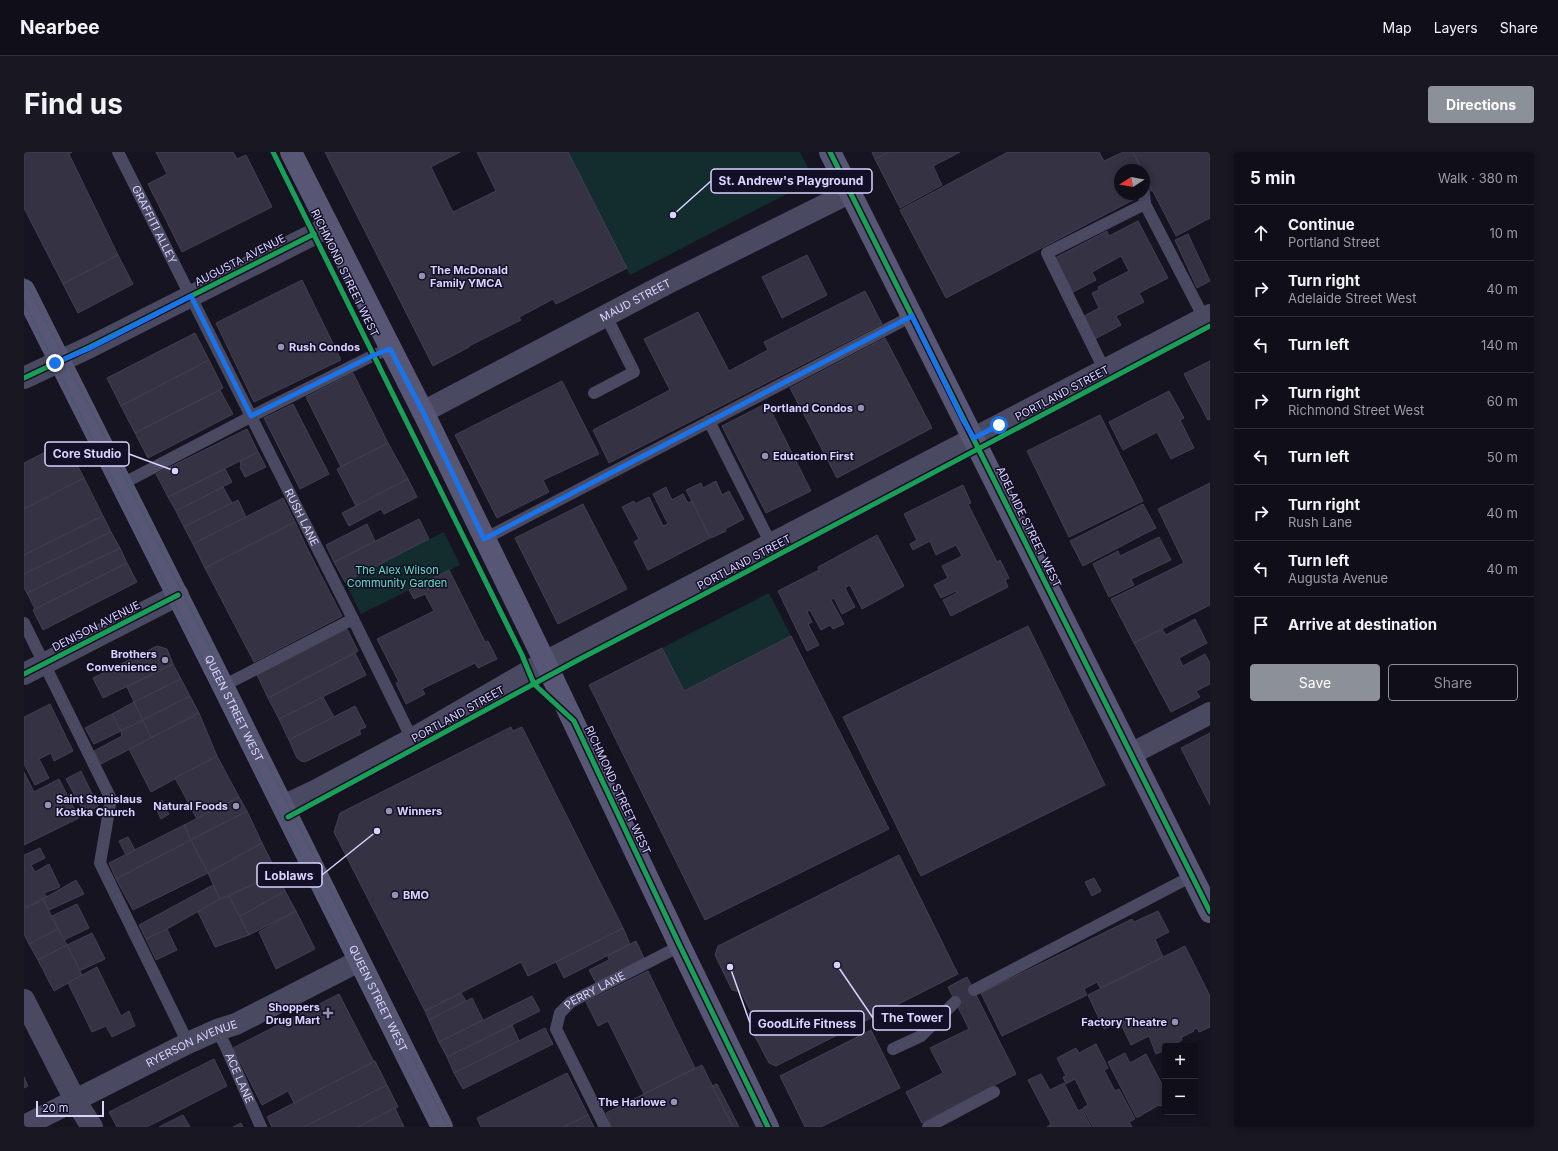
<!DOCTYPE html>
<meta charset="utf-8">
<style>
body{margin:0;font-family:Inter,sans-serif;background:#191822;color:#f1f3f6}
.controls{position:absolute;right:12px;bottom:12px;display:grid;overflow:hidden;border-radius:4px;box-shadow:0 2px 6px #0003}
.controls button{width:36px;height:36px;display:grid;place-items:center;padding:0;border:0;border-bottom:1px solid #302f38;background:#100f19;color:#f1f3f6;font:20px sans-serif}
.compass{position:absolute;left:1090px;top:12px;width:36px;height:36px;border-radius:50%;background:#100f19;box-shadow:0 2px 6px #0003;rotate:259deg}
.scale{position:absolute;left:12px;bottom:10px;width:68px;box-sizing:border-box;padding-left:4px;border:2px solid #d9d4ff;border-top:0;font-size:11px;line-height:14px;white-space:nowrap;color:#d9d4ff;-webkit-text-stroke:3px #130f26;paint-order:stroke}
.stop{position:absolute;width:12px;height:12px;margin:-9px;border:3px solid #1a73e8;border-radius:50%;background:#fff}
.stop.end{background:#1a73e8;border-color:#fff;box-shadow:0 1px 4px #0008}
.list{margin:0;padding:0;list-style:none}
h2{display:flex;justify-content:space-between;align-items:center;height:52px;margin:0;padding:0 16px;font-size:17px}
h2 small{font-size:13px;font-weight:400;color:#9c9ca2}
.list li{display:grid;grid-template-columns:26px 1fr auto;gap:12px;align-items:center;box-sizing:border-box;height:56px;padding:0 16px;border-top:1px solid #302f38}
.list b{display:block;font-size:15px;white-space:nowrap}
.list p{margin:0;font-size:13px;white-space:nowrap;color:#9c9ca2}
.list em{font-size:13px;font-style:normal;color:#9c9ca2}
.actions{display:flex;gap:8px;padding:12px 16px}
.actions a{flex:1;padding:9px 0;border:1px solid #8c9099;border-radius:4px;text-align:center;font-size:14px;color:#8c9099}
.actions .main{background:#8c9099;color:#fff}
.icon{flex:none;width:22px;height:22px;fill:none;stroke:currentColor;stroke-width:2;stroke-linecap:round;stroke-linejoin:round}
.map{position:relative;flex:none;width:1186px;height:975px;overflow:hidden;border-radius:4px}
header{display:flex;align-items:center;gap:24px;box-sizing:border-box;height:56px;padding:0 20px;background:#100f19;border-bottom:1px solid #302f38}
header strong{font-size:19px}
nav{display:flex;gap:22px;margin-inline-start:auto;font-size:14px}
.intro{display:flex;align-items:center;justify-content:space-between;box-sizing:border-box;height:96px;padding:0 24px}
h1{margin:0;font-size:28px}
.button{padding:10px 18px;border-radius:4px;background:#8c9099;color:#fff;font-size:14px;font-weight:700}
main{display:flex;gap:24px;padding:0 24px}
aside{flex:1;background:#100f19;border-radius:4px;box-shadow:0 2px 6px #0003}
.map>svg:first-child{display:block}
.green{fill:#132c2d}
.building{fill:#343243;stroke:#433f54}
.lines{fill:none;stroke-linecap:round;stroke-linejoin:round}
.service{stroke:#4a4962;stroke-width:12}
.minor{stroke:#4a4962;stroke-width:22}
.secondary{stroke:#575674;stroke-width:22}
.tram{stroke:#43596b;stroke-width:1}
.cycleway-casing{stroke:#130f26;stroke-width:8}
.cycleway{stroke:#1a9f57;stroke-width:5}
.route{stroke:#1a73e8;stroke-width:5}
.poi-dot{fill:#9591b1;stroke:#130f26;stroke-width:1.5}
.labels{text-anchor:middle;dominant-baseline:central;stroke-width:3;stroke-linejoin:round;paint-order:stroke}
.street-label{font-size:11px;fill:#d9d4ff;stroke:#130f26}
.poi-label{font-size:11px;font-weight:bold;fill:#d9d4ff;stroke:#130f26;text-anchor:start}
.park-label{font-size:11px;fill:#5fe0c0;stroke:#130f26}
.leader{fill:none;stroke:#d9d4ff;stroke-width:1.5}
.callout-dot{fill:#d9d4ff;stroke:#130f26;stroke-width:1.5}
.callout{fill:#130f26;stroke:#d9d4ff;stroke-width:1.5}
.callout-label{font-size:12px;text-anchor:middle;font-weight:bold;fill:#d9d4ff}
</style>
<header>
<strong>Nearbee</strong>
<nav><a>Map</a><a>Layers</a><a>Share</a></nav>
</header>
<div class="intro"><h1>Find us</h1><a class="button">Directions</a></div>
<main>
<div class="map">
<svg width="1186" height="975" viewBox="0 0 1186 975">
<rect width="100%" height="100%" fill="#161421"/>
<g class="green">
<polygon points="544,0 776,0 790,28 606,123"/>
<polygon points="420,380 436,413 337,462 321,430"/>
<polygon points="745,441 767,484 660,539 638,496"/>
</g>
<g class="building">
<polygon points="0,0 48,0 45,2 94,103 39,132 0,56"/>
<polygon points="132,0 209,0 213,7 222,3 248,55 158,100 124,32 143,22"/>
<polygon points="301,0 436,0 407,15 429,60 472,39 453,0 544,0 603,116 532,152 529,147 516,154 495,165 497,168 445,194 445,195 409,214"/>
<polygon points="848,0 865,0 851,7"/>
<polygon points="865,0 936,0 909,14 918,33 876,56 851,7"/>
<polygon points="984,0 1075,0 1080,9 1099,0 1109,0 1118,18 1096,18 1096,42 1120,42 1120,22 1128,38 922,146 876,58"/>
<polygon points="1109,0 1186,0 1186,66 1152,84 1120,22 1120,18 1118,18"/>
<polygon points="1114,69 1144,126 1115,141 1120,150 1092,164 1097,173 1071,187 1060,164 1075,156 1068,141 1075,138 1074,135 1105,119 1097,104 1068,120 1072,128 1049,140 1031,106 1083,79 1085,84"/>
<polygon points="1164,82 1186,129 1173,136 1151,88"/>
<polygon points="94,103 109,132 54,161 39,132"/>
<polygon points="783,103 803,143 758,166 738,125"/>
<polygon points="278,128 317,208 230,250 192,171"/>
<polygon points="841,139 858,172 585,311 569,278 646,238 620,187 674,160 705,219 744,198 740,190"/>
<polygon points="171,181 185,208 97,254 83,226"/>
<polygon points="861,186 908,276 813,326 766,236"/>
<polygon points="185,208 199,236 111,281 97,254"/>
<polygon points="1186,209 1186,267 1184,268 1160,222"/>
<polygon points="329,221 364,291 317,315 282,245"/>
<polygon points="538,229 575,302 519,328 525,340 473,366 431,283"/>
<polygon points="196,238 209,262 124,306 111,281"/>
<polygon points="1145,239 1160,266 1156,268 1170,296 1147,307 1133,280 1099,298 1085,270"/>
<polygon points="743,251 787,339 742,361 698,274"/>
<polygon points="269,252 305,322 276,337 240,266"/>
<polygon points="1076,263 1119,349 1045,385 1003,299"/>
<polygon points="223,277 234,300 144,345 132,322"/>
<polygon points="41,290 60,326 0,357 0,311"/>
<polygon points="364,291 384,327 332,354 313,317"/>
<polygon points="234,300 242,315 221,325 216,315 217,312 216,309"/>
<polygon points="201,317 208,330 152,359 144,345"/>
<polygon points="60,326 79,364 0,403 0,357"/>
<polygon points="384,327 393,345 360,362 357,357 325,374 318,361"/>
<polygon points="692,329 698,343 705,339 720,367 701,377 702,379 687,386 662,338 677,331 679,336"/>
<polygon points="1186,331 1186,436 1185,436 1186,439 1186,453 1110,491 1087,447 1160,411 1134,357"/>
<polygon points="939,333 947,351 944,352 973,410 976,408 985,426 981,428 984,435 927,464 919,448 933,441 932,439 917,446 910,433 924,426 918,414 938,404 932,393 912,403 906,389 889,398 886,392 893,388 880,362"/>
<polygon points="199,335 208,351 160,375 152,359"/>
<polygon points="642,335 648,348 659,342 664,351 668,349 686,386 624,418 610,390 615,387 598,355 610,349 611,352 625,345 639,374 644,372 629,342"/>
<polygon points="259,346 271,370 181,416 169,392"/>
<polygon points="214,348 222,365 169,392 160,375"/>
<polygon points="559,352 603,437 534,472 491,386"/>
<polygon points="1119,352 1132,376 1059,414 1046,389"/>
<polygon points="79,364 87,380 0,422 0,403"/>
<polygon points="395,367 405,387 321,430 310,410"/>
<polygon points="271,370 282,394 318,464 230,510 181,416"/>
<polygon points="343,372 351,389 310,410 302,393"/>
<polygon points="87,380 96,396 3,441 0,436 0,422"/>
<polygon points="853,383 880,434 838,457 826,433 821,436 831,455 818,462 810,446 807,448 820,472 809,477 806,473 797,478 786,458 783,460 788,470 784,472 795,493 783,499 754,439 795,418 794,415"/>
<polygon points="1135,385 1147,408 1107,427 1110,433 1085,445 1069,412 1094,399 1096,404"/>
<polygon points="96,396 103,411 11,457 3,441"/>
<polygon points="103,411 113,430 19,478 9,458"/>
<polygon points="425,418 461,490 464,489 473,507 454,516 451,511 398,537 401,542 382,552 372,531 375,530 353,487 410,459 401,442 390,447 385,438"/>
<polygon points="1171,467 1183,491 1155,506 1159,514 1181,502 1186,511 1186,532 1172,539 1176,545 1147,560 1110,491 1138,477 1142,483"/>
<polygon points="1004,474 1081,633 897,724 819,565"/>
<polygon points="323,477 334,499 244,546 233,523"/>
<polygon points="767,484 865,677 681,768 565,533 638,496 660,539"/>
<polygon points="133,494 143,497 149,512 79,546 69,526"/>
<polygon points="331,501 342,523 255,567 244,546"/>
<polygon points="149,512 157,527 110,550 103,535"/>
<polygon points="157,527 166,544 119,568 110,550"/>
<polygon points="166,544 175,561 127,586 119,568"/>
<polygon points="299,545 310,565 265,588 255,567"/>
<polygon points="110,550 119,568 97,579 88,562"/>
<polygon points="26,552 49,599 30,609 27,601 15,607 25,626 11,633 0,612 0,565"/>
<polygon points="331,554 342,575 335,578 337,582 281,610 277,609 273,606 265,588"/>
<polygon points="175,561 193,604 127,640 105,597"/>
<polygon points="88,562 97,579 70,592 61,576"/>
<polygon points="119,568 127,586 77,612 70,599 98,584 97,579"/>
<polygon points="487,575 489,579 498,575 599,776 504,824 497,810 401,859 310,680 316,661"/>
<polygon points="1186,581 1186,653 1157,596"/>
<polygon points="193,604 215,645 173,667 151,626"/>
<polygon points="57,619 74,654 61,662 42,627"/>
<polygon points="0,620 10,640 35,627 55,666 0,693"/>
<polygon points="215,645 223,659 167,688 160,673"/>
<polygon points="138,648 145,662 137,667 130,652"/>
<polygon points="223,659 238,691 184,721 167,688"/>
<polygon points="160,673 167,688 92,727 85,711"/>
<polygon points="104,685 111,698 102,703 95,689"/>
<polygon points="167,688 184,721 109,758 92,727"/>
<polygon points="238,691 253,721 196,747 184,721"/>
<polygon points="16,696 21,706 7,713 11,720 25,712 36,735 20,741 23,745 0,756 0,703"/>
<polygon points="875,703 934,822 752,914 745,911 727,877 730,866 717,840 708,838 691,803 694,794"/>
<polygon points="253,721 261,739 215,765 205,744"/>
<polygon points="1070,726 1077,739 1068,744 1061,730"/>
<polygon points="52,728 60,742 25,758 19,747"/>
<polygon points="189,733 196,747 143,777 122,787 115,773"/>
<polygon points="261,739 272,759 225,783 215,765"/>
<polygon points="205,744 225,783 191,795 174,760 196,747"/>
<polygon points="19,747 34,777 5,792 0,782 0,757"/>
<polygon points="53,752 65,776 40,788 28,764"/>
<polygon points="272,759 291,797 252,817 235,780"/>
<polygon points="1134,759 1145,780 1131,787 1139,805 1076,836 1073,830 1060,837 1063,843 978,884 957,841 1108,767 1110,770"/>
<polygon points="599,776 606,792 540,826 532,810"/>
<polygon points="34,777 43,793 14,808 5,792"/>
<polygon points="143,777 153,798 132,808 122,787"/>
<polygon points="68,781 81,807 55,819 43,793"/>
<polygon points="612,789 620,806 572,831 565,818 585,808 584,804"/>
<polygon points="43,793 58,823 30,839 14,808"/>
<polygon points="1161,794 1186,844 1186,875 1175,880 1173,876 1169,878 1170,879 1158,885 1157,884 1158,888 1151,892 1152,893 1141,894 1140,902 1139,899 1132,902 1125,884 1107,893 1096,870 1080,877 1064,843"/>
<polygon points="73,815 97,864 105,859 111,874 88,885 82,874 68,880 44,831"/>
<polygon points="624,819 671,916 620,942 584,869 574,874 562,850"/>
<polygon points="943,825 992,922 898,971 882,940 919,921 906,896 945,877 924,835"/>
<polygon points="437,841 442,849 405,868 401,859"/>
<polygon points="315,842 350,910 270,951 264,939 238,953 209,896"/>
<polygon points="508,844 516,859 423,905 415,890"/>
<polygon points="448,846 459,868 415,890 405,868"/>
<polygon points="488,873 495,889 430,921 423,905"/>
<polygon points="521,876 529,892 439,937 430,921"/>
<polygon points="847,878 876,936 797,975 781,975 756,924"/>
<polygon points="1072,892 1084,916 1080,918 1091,939 1095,937 1111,967 1105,970 1108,975 1069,975 1059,956 1064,953 1051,927 1042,932 1039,925 1042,924 1033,906 1052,896 1055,901"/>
<polygon points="1101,901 1106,911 1122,902 1141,938 1141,952 1136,954 1135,953 1114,965 1112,965 1084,910"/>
<polygon points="190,907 203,934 123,975 93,975 85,960"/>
<polygon points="351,909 363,933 280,975 248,975 243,965"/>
<polygon points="678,913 709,975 588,975 582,961"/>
<polygon points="543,921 564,963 539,975 457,975 453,966"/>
<polygon points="1017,922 1026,938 1040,931 1054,959 1058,957 1067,975 1023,975 1027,972 1004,928"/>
<polygon points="0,925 4,934 0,936"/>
<polygon points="693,932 715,975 709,975 688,934"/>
<polygon points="363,933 374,955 371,956 334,975 280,975"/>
<polygon points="371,956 380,975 334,975"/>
<polygon points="159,963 166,975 135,975"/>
<polygon points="564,963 570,975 539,975"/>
<polygon points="217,971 219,975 209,975"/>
</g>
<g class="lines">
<g class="service">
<path id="s1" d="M94,0l235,467 59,120"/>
<polyline points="1120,42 1121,52 1180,166"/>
<polyline points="1080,217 1023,101 1121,52"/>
<polyline points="570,241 610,220 582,164"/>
<polyline points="685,269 747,392"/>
<polyline points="98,332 232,262 350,203 366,197"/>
<polyline points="460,387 888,164"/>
<polyline points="0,471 87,647 76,711 164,891"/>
<polyline points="199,534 329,467"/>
<polyline points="950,838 1168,724"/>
<path id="s2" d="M193,878l8,15 36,82"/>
<polyline points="869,897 897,884 931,850"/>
<path id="s3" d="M581,975l-49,-98 4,-16 11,-11 109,-56"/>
<polyline points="904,975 970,940"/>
</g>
<g class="minor">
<polyline points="0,226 66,195 304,75"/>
<path id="s4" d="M399,260l241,-127 187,-93"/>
<polyline points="0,522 154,443"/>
<polyline points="1107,602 1186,561"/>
<polyline points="259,654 291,639 388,587 521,510 1186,163"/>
<polyline points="0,848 51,948 68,975"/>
<path id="s5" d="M0,974l164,-83 29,-13 19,-6 123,-63"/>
</g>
<g class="secondary">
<polyline points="267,0 399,260 521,510 656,794 744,975"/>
<polyline points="806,0 1186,760"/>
<path id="s6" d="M0,138l199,396 219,441"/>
</g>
<g class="tram">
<polyline points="0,126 103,329 424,975"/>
<polyline points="0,150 412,975"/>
</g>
<defs>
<g id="cycleway">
<polyline points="249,0 498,503 510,532 550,569 656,794 744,975"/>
<polyline points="806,0 1186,760"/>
<polyline points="0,226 66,195 290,82"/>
<polyline points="0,522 154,443"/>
<polyline points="264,665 554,508 669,448 1186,174"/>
</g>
</defs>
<use href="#cycleway" class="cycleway-casing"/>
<use href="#cycleway" class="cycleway"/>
</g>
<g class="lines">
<polyline class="route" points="31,211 66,196 167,144 227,264 350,203 366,197 399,260 460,387 888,164 939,268 950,286 975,273"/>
</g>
<g class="poi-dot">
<circle cx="398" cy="124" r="4"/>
<circle cx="257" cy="195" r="4"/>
<circle cx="837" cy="256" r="4"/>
<circle cx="741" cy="304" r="4"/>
<circle cx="141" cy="508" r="4"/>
<circle cx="24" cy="653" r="4"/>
<circle cx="212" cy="654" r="4"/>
<circle cx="365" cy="659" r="4"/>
<circle cx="371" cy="743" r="4"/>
<path d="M302 855h4v4h4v4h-4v4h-4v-4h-4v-4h4z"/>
<circle cx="1151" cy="870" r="4"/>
<circle cx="650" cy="950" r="4"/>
</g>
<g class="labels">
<g class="street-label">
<text stroke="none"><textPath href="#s1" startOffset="81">GRAFFITI ALLEY</textPath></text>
<text transform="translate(216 108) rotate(-27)">AUGUSTA AVENUE</text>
<text transform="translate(321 121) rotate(64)">RICHMOND STREET WEST</text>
<text stroke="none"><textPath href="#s4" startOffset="240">MAUD STREET</textPath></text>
<text transform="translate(1038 241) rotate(-28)">PORTLAND STREET</text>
<text stroke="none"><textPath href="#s1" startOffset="409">RUSH LANE</textPath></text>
<text transform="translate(1005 375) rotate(64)">ADELAIDE STREET WEST</text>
<text transform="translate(720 410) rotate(-28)">PORTLAND STREET</text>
<text transform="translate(72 474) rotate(-27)">DENISON AVENUE</text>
<text stroke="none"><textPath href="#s6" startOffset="468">QUEEN STREET WEST</textPath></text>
<text transform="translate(434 562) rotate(-29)">PORTLAND STREET</text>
<text transform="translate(594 638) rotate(65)">RICHMOND STREET WEST</text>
<text stroke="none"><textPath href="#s3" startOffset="168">PERRY LANE</textPath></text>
<text stroke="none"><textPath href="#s6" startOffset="792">QUEEN STREET WEST</textPath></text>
<text stroke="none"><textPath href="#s5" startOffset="187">RYERSON AVENUE</textPath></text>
<text stroke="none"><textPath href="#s2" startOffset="53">ACE LANE</textPath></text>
</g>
<g class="poi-label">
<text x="406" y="118">The McDonald<tspan x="406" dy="13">Family YMCA</tspan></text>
<text x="265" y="195">Rush Condos</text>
<text x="829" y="256" text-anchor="end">Portland Condos</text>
<text x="749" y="304">Education First</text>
<text x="133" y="502" text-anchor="end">Brothers<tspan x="133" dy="13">Convenience</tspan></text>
<text x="32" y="647">Saint Stanislaus<tspan x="32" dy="13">Kostka Church</tspan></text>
<text x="204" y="654" text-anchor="end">Natural Foods</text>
<text x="373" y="659">Winners</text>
<text x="379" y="743">BMO</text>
<text x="296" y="855" text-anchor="end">Shoppers<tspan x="296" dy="13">Drug Mart</tspan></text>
<text x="1143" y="870" text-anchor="end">Factory Theatre</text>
<text x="642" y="950" text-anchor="end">The Harlowe</text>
</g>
<g class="park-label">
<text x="373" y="418">The Alex Wilson<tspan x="373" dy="13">Community Garden</tspan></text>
</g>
</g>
<path class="leader" d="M649 63L687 29M151 319L105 302M353 679L298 723M813 813L849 866M706 815L726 871"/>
<g class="callout-dot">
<circle cx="649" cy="63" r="4"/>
<circle cx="151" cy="319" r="4"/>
<circle cx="353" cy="679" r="4"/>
<circle cx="813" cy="813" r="4"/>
<circle cx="706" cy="815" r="4"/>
</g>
<g class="callout">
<rect x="687" y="17" width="161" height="24" rx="4"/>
<rect x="21" y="290" width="84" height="24" rx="4"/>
<rect x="233" y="711" width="65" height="24" rx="4"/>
<rect x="849" y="854" width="77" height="24" rx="4"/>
<rect x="726" y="859" width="114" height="24" rx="4"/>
</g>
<g class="callout-label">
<text x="767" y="33">St. Andrew's Playground</text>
<text x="63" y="306">Core Studio</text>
<text x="265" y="728">Loblaws</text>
<text x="888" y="870">The Tower</text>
<text x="783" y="876">GoodLife Fitness</text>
</g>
</svg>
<div class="controls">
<button>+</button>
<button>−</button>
</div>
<svg class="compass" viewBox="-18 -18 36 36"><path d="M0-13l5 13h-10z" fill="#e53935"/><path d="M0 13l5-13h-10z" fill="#9c9ca2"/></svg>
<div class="scale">20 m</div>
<div class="stop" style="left:975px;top:273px"></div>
<div class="stop end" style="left:31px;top:211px"></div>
</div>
<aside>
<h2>5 min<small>Walk · 380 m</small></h2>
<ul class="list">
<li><svg class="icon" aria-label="ahead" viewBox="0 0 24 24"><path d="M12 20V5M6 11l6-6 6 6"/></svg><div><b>Continue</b><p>Portland Street</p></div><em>10 m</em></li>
<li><svg class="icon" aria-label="right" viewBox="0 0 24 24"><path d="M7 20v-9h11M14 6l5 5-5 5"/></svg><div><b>Turn right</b><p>Adelaide Street West</p></div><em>40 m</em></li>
<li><svg class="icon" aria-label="left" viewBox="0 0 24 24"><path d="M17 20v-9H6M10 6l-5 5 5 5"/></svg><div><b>Turn left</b></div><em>140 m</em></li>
<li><svg class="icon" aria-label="right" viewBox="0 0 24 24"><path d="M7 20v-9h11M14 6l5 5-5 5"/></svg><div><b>Turn right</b><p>Richmond Street West</p></div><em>60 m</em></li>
<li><svg class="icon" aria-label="left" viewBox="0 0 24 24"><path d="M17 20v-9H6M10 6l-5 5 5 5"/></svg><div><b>Turn left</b></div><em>50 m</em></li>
<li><svg class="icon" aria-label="right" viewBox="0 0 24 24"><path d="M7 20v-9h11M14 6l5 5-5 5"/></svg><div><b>Turn right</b><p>Rush Lane</p></div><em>40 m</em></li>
<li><svg class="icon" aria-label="left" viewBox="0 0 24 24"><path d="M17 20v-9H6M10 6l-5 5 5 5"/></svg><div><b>Turn left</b><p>Augusta Avenue</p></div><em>40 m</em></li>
<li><svg class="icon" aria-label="arrive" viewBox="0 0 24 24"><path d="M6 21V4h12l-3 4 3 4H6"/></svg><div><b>Arrive at destination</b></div></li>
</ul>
<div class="actions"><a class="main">Save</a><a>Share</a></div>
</aside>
</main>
